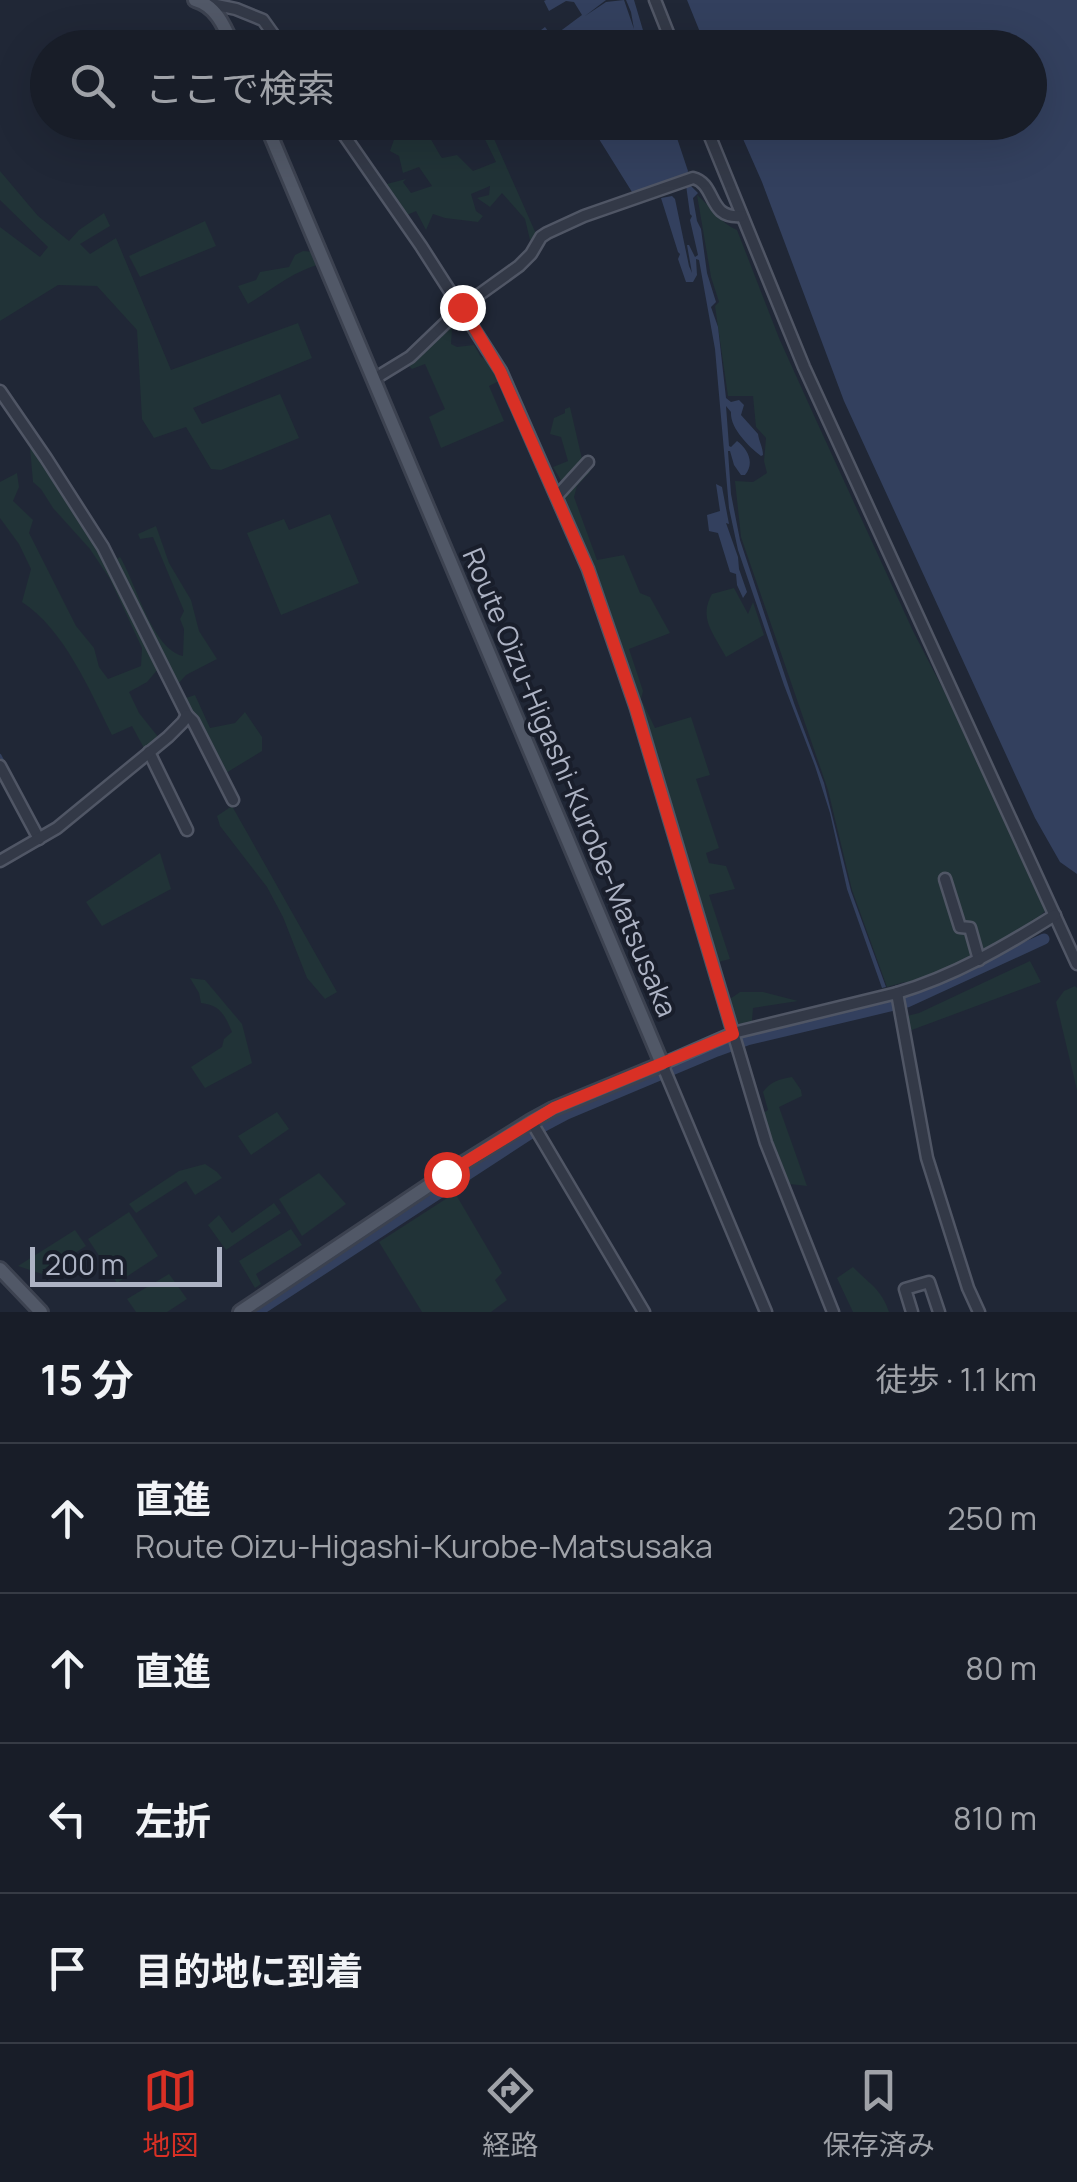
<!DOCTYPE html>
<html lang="ja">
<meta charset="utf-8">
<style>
body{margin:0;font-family:Manrope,"Noto Sans JP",sans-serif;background:#212630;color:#f1f3f6}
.scale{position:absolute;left:30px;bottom:25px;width:192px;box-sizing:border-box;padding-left:10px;border:5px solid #adb3c4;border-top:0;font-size:28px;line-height:35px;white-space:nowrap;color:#adb3c4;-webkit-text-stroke:8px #191e2b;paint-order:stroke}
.stop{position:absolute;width:30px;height:30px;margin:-22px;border:8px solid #d93025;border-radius:50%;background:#fff}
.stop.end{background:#d93025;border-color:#fff;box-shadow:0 2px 10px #0008}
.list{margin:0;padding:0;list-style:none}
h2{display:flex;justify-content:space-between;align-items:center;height:130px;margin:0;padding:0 40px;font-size:42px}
h2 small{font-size:32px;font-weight:400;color:#9fa2a8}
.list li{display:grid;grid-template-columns:65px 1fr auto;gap:30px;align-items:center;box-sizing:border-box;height:150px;padding:0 40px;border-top:2px solid #363b45}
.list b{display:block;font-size:38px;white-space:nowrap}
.list p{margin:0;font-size:32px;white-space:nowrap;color:#9fa2a8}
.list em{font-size:32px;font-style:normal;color:#9fa2a8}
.icon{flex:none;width:55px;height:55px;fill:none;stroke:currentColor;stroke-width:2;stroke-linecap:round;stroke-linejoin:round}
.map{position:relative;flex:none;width:1077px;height:1312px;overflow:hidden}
.search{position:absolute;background:#181d28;box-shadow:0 10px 40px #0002;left:30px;right:30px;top:30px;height:110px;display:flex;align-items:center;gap:25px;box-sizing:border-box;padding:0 35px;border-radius:55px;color:#9fa2a8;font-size:38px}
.sheet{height:730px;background:#181d28}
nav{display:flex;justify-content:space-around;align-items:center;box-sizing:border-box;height:140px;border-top:2px solid #363b45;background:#181d28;font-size:28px;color:#9fa2a8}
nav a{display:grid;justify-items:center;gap:5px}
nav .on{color:#d93025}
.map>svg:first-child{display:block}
.green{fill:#213337}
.water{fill:#33405e}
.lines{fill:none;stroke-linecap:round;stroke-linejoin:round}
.stream{stroke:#33405e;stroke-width:2.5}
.river{stroke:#33405e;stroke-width:11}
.minor-casing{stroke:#505665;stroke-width:15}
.major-casing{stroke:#3c4250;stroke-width:18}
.minor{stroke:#333947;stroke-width:10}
.major{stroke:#515867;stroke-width:12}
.route{stroke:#d93025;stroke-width:12}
.labels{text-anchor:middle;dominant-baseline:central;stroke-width:8;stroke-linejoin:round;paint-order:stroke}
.street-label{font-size:28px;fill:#adb3c4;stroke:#191e2b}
</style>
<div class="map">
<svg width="1077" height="1312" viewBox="0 0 1077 1312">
<rect width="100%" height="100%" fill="#202736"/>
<g class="green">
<path d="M388,123c39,0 35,4 54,35l15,-3 16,16 23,-9 -19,-39h10l50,113 -7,4 -5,-21 -23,-26 -12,14 -13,-9 12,-3 1,-9 -19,8 5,17 7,5 -5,6 -33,-4 -12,-4 -7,16 -10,-19 -9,4 19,29 -43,-59 23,-6 -3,3 8,11 21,-7 -13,-19 -16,6 -4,-17 -9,-5 6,-17z"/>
<polygon points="0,171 38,216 69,241 79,230 104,213 110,226 80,244 90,254 116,238 171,370 298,323 312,358 193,408 202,424 280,394 299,438 221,470 211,469 186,427 154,438 142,419 137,330 97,286 58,285 0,321 0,227 40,257 48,247 0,200"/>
<path d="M697,195c14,11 23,28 40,35l42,108 37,82 97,211 64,124 68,156 -11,11 -2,-3v6l-57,35 -68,23 -2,-1 -18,5 -35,-97 -24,-100 -87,-253 -6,-56 18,1 14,-9 -3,-12 2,-23 -10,-11 -3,-31h-25l-13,-90 4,-4 -8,-25z"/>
<polygon points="205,221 216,246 140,277 129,256"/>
<path d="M303,251l12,1 6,12c-28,7 -48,25 -73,40l-10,-18 18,-6 4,-8 29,-5 6,-12z"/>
<polygon points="461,312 464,318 452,329 451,344 457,347 474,345 481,357 491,361 501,380 489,386 504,421 441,448 429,417 445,409 425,364 412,369 408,365"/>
<polygon points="570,407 582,459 590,472 577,486 574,497 597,560 624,555 640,593 650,597 670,633 629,649 643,691 641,699 655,728 691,717 710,775 696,779 719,848 706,853 709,863 726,866 735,889 709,895 730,959 718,962 714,946 704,924 658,759 619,644 601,594 560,497 566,489 553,467 568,461 561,437 550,434 554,418 565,413 565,409"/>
<path d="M30,448l11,8 61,95 33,73 23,45 -11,13 -18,10 10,21 20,25 -14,12 -13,-24 -20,9c-22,-44 -48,-106 -90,-133l9,-33 -12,-25 -19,-26v-36l17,-9 2,14 -6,14 20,19 -4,13 47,93 18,22 5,19 9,12 33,-13 1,-18 -32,-69 -20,-30 -37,-41 -12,-19 -8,-7z"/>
<polygon points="330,514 359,583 281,615 247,533 284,519 289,530"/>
<path d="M156,526l13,37 22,37 8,31 18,28 -31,16 -9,10 -62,-125 5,-3c16,26 32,92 63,99l1,-27 -4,-10 4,-8 -31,-74 -13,2 -2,-5z"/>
<path d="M734,588l14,26 5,-12 11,33 -38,22c-12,-23 -28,-39 -14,-63z"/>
<polygon points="195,695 210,728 235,723 245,712 262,737 262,751 226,773 220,769 186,703 186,698"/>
<polygon points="232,806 337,992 325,999 307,978 283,917 267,887 220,826 217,816"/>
<polygon points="160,853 171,889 102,926 86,902"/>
<polygon points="1030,961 1041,982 909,1031 907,1016 919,1013"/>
<path d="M190,978l15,2 37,44 10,39 -47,25 -14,-21 31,-20 2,-8 8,-7c-7,-17 -12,-27 -31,-29l-2,-10z"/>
<polygon points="1075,986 1077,988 1077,1090 1056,1002 1064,991"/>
<polygon points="740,992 763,992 798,1001 753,1008 752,1021 735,1025 727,1001"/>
<path d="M792,1077l9,13 1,6 -23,11 28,79 -17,-2 -28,-70 6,-4 -5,-18c8,-11 17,-13 29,-15z"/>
<polygon points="277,1112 289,1129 251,1155 238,1136"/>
<polygon points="205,1164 217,1172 222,1178 195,1195 186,1181 136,1213 129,1204 179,1171"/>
<polygon points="319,1173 346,1204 302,1236 279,1199"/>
<polygon points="455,1193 502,1273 495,1280 507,1300 491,1312 422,1312 379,1242"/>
<polygon points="274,1203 281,1213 226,1250 208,1225 219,1215 232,1233"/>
<polygon points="129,1212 158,1256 117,1283 88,1239"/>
<polygon points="291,1229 302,1245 256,1274 261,1284 255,1288 239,1261"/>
<polygon points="75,1230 86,1246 42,1274 18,1266"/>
<path d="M853,1267c16,17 28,21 36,45h-36l-16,-34z"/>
<polygon points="169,1274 187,1299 167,1312 136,1312 127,1299"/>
</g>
<g class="water">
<polygon points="546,0 606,0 585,16 606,2 624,0 634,29 631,12 626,0 634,0 648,47 519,47 545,27 551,35 545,38 547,41 582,15 574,2 566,1 549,11 544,1"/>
<polygon points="687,0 1077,0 1077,874 1060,862 1035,818 844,401 762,182 736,123 1030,122 1030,48 706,47"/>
<polygon points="589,123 672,123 688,171 687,176 682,175 684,179 638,194 635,191 632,192"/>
<path d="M689,184l9,9 -5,5 4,23 4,8 6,44 9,29 -5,5 7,20 8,71 5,4 8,-2 5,5 -3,10 17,19c1,8 5,13 5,21l-2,1c-13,-10 -31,-28 -30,-44l-5,-6 3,40 2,1 6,-6c11,8 18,22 8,34h-4l-7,-10 -4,-14h-2l3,43 9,46 54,163 30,80 27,108 35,96 -4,1 -35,-99 -17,-76 -15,-47 -31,-81 -46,-135 -9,-42 -14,-159 -16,-89 -3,-1 1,16 -4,7h-7l-8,-23 2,-5 -2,-2 -17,-54 11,-2 3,3 14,67 3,7 -5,-28h2l6,12 3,-2 -8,-35 2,-4 -2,-2 -4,-29z"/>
<polygon points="716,484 722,487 729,524 726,523 738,557 739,569 747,592 743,598 737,585 736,574 730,572 718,533 709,531 707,515 720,511"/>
</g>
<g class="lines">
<g class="stream">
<polyline points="0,755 34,819"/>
<polyline points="0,1279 32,1312"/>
</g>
<polyline class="river" points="257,1312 533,1132 567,1114 717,1051 747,1040 907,1002 1044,939"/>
<defs>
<g id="minor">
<polyline points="655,0 674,48"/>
<polyline points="207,3 236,9 263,20 283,48"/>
<polyline points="335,122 421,246 501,371 588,569 636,708 766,1143 833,1312"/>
<polyline points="704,122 804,367 1077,964"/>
<path d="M374,379l36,-22 52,-50 57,-41 12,-12 10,-17 6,-4 37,-17 109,-38c24,6 14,41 48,38"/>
<polyline points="0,391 46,458 103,547 187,715 193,721 233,800"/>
<polyline points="557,496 588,462"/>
<polyline points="149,752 187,830"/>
<polyline points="0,766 39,839"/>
<polyline points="0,861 57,828 168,737 183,722 187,715"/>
<polyline points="945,879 960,927 970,928 979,960"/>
<path d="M897,993c57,-17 107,-46 158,-78"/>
<polyline points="531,1121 644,1312"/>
<polyline points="446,1174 455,1188"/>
<polyline points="766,1312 662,1064 733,1033 897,993 927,1158 968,1288 979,1312"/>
<polyline points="912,1312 905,1289 929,1282 939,1312"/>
</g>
<g id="major">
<path d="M195,0c22,6 30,28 39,48"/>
<polyline points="0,1269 41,1312"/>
<polyline points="240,1312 446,1174 531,1121 553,1109 662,1064 265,122"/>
</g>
</defs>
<use href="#minor" class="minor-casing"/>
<use href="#major" class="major-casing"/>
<use href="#minor" class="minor"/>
<use href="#major" class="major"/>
</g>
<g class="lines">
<polyline class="route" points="446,1174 554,1108 733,1034 635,706 588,569 500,371 462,307"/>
</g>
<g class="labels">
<g class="street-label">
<text transform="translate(571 782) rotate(67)">Route Oizu-Higashi-Kurobe-Matsusaka</text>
</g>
</g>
</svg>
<div class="scale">200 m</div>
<div class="stop" style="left:446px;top:1174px"></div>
<div class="stop end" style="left:462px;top:307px"></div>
<div class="search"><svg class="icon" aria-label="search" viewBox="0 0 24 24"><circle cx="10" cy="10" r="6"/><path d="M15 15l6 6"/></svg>ここで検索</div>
</div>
<section class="sheet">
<h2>15 分<small>徒歩 · 1.1 km</small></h2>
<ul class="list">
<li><svg class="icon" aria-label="ahead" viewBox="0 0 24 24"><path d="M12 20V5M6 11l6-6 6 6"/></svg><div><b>直進</b><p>Route Oizu-Higashi-Kurobe-Matsusaka</p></div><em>250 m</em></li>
<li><svg class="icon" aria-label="ahead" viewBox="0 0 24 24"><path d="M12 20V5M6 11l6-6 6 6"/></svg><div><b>直進</b></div><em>80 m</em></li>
<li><svg class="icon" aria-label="left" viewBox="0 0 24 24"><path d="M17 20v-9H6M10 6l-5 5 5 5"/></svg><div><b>左折</b></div><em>810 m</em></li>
<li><svg class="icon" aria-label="arrive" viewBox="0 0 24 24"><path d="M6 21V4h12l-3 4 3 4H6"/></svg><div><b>目的地に到着</b></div></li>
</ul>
</section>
<nav>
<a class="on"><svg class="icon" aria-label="map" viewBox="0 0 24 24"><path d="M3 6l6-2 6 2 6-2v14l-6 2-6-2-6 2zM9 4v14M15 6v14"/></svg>地図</a>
<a><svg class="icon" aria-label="directions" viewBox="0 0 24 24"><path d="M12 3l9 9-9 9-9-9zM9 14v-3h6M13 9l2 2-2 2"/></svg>経路</a>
<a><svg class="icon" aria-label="saved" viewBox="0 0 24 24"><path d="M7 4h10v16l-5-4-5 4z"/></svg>保存済み</a>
</nav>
